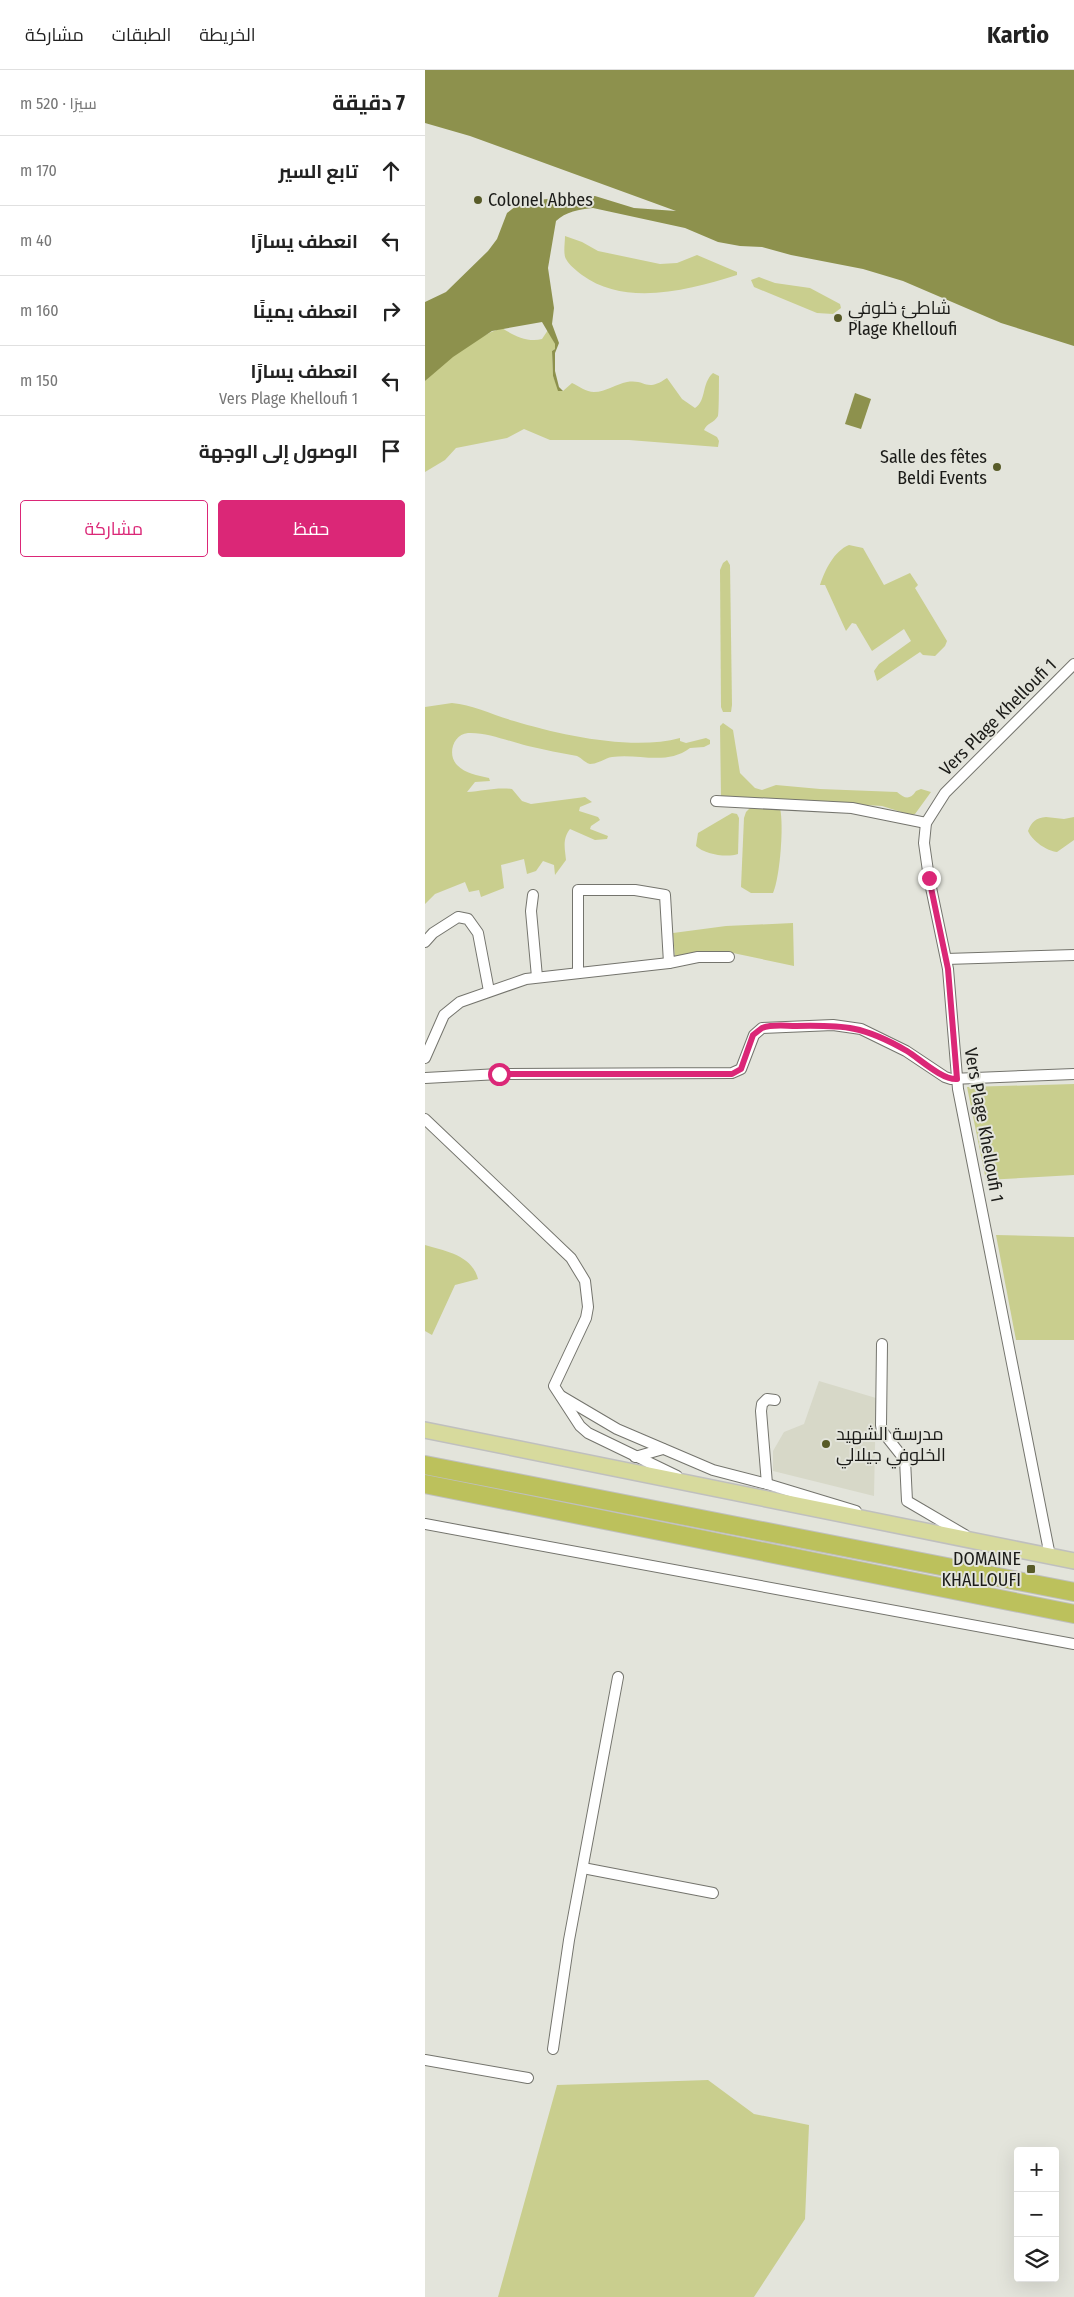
<!DOCTYPE html>
<html lang="ar">
<meta charset="utf-8">
<style>
body{margin:0;font-family:"Fira Sans Condensed",Cairo,sans-serif;background:#f2f2f2;color:#222;direction:rtl}
.controls{position:absolute;right:15px;bottom:15px;display:grid;overflow:hidden;border-radius:5px;box-shadow:0 5px 20px #0002}
.controls button{width:45px;height:45px;display:grid;place-items:center;padding:0;border:0;border-bottom:1px solid #e0e0e0;background:#fff;color:#222;font:25px sans-serif}
.stop{position:absolute;width:15px;height:15px;margin:-11px;border:4px solid #db2777;border-radius:50%;background:#fff}
.stop.end{background:#db2777;border-color:#fff;box-shadow:0 1px 5px #0008}
.list{margin:0;padding:0;list-style:none}
h2{display:flex;justify-content:space-between;align-items:center;height:65px;margin:0;padding:0 20px;font-size:21px}
h2 small{font-size:16px;font-weight:400;color:#767676}
.list li{display:grid;grid-template-columns:32px 1fr auto;gap:15px;align-items:center;box-sizing:border-box;height:70px;padding:0 20px;border-top:1px solid #e0e0e0}
.list b{display:block;font-size:19px;white-space:nowrap}
.list p{margin:0;font-size:16px;white-space:nowrap;color:#767676}
.list em{font-size:16px;font-style:normal;color:#767676}
.actions{display:flex;gap:10px;padding:15px 20px}
.actions a{flex:1;padding:11px 0;border:1px solid #db2777;border-radius:5px;text-align:center;font-size:18px;color:#db2777}
.actions .main{background:#db2777;color:#fff}
.icon{flex:none;width:28px;height:28px;fill:none;stroke:currentColor;stroke-width:2;stroke-linecap:round;stroke-linejoin:round}
.map{position:relative;flex:none;width:649px;height:2227px;overflow:hidden;direction:ltr}
header{display:flex;align-items:center;gap:30px;box-sizing:border-box;height:70px;padding:0 25px;background:#fff;border-bottom:1px solid #e0e0e0}
header strong{font-size:24px}
nav{display:flex;gap:28px;margin-inline-start:auto;font-size:18px}
main{display:flex}
aside{flex:1;background:#fff}
.map>svg:first-child{display:block}
.built{fill:#d7d8c8}
.green{fill:#c9ce8e}
.water{fill:#8d914d}
.lines{fill:none;stroke-linecap:round;stroke-linejoin:round}
.minor-casing{stroke:#74746d;stroke-width:12}
.primary-casing{stroke:#bfbfbe;stroke-width:18}
.motorway-casing{stroke:#bfbfbe;stroke-width:20}
.minor{stroke:#fff;stroke-width:10}
.primary{stroke:#d7da9d;stroke-width:15}
.motorway{stroke:#bcc15c;stroke-width:18}
.route{stroke:#db2777;stroke-width:6}
.poi-dot{fill:#585b28;stroke:#e3e4db;stroke-width:2}
.labels{text-anchor:middle;dominant-baseline:central;stroke-width:4;stroke-linejoin:round;paint-order:stroke}
.poi-label{font-size:18px;fill:#1b1b18;stroke:#e3e4db;text-anchor:start}
.street-label{font-size:18px;fill:#1b1b18;stroke:#e3e4db}
</style>
<header>
<strong>Kartio</strong>
<nav><a>الخريطة</a><a>الطبقات</a><a>مشاركة</a></nav>
</header>
<main>
<div class="map">
<svg width="649" height="2227" viewBox="0 0 649 2227">
<rect width="100%" height="100%" fill="#e3e4db"/>
<polygon class="built" points="394,1311 451,1328 449,1426 348,1401 348,1381 359,1362 379,1354"/>
<g class="green">
<path d="M140,166l17,6 16,9 62,13 17,-1 20,-8 40,17v3c-47,15 -112,32 -155,0 -5,-4 -13,-10 -16,-16 -3,-5 -1,-16 -1,-23z"/>
<polygon points="334,207 350,213 385,218 415,234 416,238 408,244 392,243 329,217 326,210"/>
<path d="M77,258c11,7 26,15 40,11l6,-9 7,14v5l-3,2 1,25 6,15h4l9,-8c7,3 14,9 22,9 12,0 22,-8 33,-10 20,-3 18,11 40,-4l15,21 13,9c12,-8 6,-24 18,-35l6,3c0,4 0,38 -1,40 -4,7 -11,7 -14,14l13,7 2,4 -1,6 -89,-7h-79l-26,-11 -17,9 -51,10 -11,12 -20,12v-91c19,-19 51,-45 77,-53z"/>
<path d="M424,475l14,3 21,37 26,-12 8,12 -3,3 32,53 -2,5 -10,10 -12,-1 -3,-3 -43,29 -3,-10 5,-7 32,-23 -7,-12 -32,22 -16,-27 -4,-1 -6,8 -21,-46h-5c5,-15 14,-34 29,-40z"/>
<polygon points="302,490 305,495 307,635 306,642 298,642 296,637 295,500 298,493"/>
<path d="M27,633c21,2 41,12 62,18 46,14 119,30 166,17v3l6,2 20,-5 4,2v4l-6,3 -14,1c-24,18 -51,5 -78,9 -7,1 -14,7 -22,7 -5,-1 -8,-6 -13,-8 -16,-3 -32,-6 -49,-10 -18,-4 -40,-14 -60,-13 -15,1 -21,22 -11,32 9,9 20,10 32,13l1,3 -15,1 -8,10c16,-1 29,-5 45,-3l10,12 9,3 54,-7 7,5 -12,5 -1,4 19,6 2,3 -9,6 -1,3 18,7 -1,3 -12,1 -25,-11c-8,10 -5,20 -4,31l-11,15 -1,-10 -11,-4 -7,10 -9,3 -3,-15 -23,6 3,23 -23,9 -2,-7 -10,2 -4,-10 -30,12 -10,10v-197z"/>
<path d="M298,653l10,7 7,43 15,15 7,2 14,-5 44,4 77,3c8,7 13,8 19,-1l5,-2 10,3 -16,22 -4,1 -29,-9 -161,-10 -1,-70z"/>
<path d="M326,737l29,1c4,17 0,69 -7,85h-22l-10,-6 3,-69 2,-6z"/>
<path d="M307,743l5,1 2,4 -1,36c-12,4 -34,0 -42,-8l2,-13z"/>
<path d="M621,747l18,2 10,-2v23l-17,12c-10,-1 -25,-11 -29,-21 4,-10 8,-13 18,-14z"/>
<polygon points="368,853 369,896 308,883 250,887 248,863 301,856"/>
<polygon points="649,1014 649,1105 561,1110 542,1017"/>
<polygon points="571,1165 649,1167 649,1270 591,1270"/>
<path d="M0,1175c20,6 47,10 53,34l-23,6 -23,50 -7,-4z"/>
<polygon points="283,2010 329,2044 384,2055 380,2149 329,2227 73,2227 132,2015"/>
</g>
<g class="water">
<path d="M0,0h649v276l-73,-23 -98,-42 -40,-12 -72,-14 -29,-8 -22,-1 -22,-4 -33,-14 -92,-20c-13,1 -28,4 -37,13l-8,47 6,40 -2,16 7,19 -4,10v18l4,16 4,4h-5l-5,-15 -1,-25 3,-2v-5l-13,-22 -50,9 -39,26 -28,24v-79l21,-10 42,-41 9,-12 10,-26 14,-11 52,-6h22l39,12 42,3 -206,-75 -45,-13z"/>
<polygon points="430,323 446,329 436,359 420,354"/>
</g>
<g class="lines">
<defs>
<g id="minor">
<polyline points="291,731 427,738 501,753"/>
<polyline points="108,825 106,841 112,907"/>
<polyline points="0,872 8,863 33,847 43,849 53,863 64,921"/>
<polyline points="521,889 649,885"/>
<polyline points="153,902 153,820 210,820 240,825 244,893 273,887 304,887"/>
<polyline points="0,988 19,945 35,932 101,909 244,893"/>
<polyline points="0,1008 74,1004 307,1003 316,999 329,965 337,958 408,955 436,959 481,981 520,1007 526,1009 649,1004"/>
<polyline points="0,1049 146,1188 160,1211 163,1237 161,1248 129,1316 155,1356 163,1363 252,1406"/>
<polyline points="457,1274 456,1355 457,1361 480,1390 482,1431 540,1465"/>
<polyline points="136,1326 192,1359 288,1400 342,1414 431,1441"/>
<polyline points="210,1387 238,1379"/>
<polyline points="342,1414 336,1341 337,1334 342,1329 350,1330"/>
<polyline points="0,1454 649,1574"/>
<polyline points="625,1486 533,1019 523,899 504,808 499,773 501,753 520,723 649,594"/>
<polyline points="158,1798 288,1823"/>
<polyline points="128,1979 144,1870 193,1607"/>
<polyline points="0,1990 103,2008"/>
</g>
<polyline id="primary" points="0,1360 649,1491"/>
<g id="motorway">
<polyline points="0,1395 649,1522"/>
<polyline points="0,1414 649,1544"/>
</g>
</defs>
<use href="#minor" class="minor-casing"/>
<use href="#primary" class="primary-casing"/>
<use href="#motorway" class="motorway-casing"/>
<use href="#minor" class="minor"/>
<use href="#primary" class="primary"/>
<use href="#motorway" class="motorway"/>
</g>
<g class="lines">
<path class="route" d="M74,1004h233l9,-5 12,-34 9,-7c10,-4 23,-2 34,-2 49,-1 68,0 111,25 13,8 35,29 50,28l-9,-110 -19,-91"/>
</g>
<g class="poi-dot">
<circle cx="53" cy="130" r="5"/>
<circle cx="413" cy="248" r="5"/>
<circle cx="572" cy="397" r="5"/>
<circle cx="401" cy="1374" r="5"/>
<rect x="601" y="1494" width="10" height="10" rx="2.5"/>
</g>
<g class="labels">
<g class="poi-label">
<text x="63" y="130">Colonel Abbes</text>
<text x="423" y="238">شاطئ خلوفي<tspan x="423" dy="21">Plage Khelloufi</tspan></text>
<text x="562" y="387" text-anchor="end">Salle des fêtes<tspan x="562" dy="21">Beldi Events</tspan></text>
<text x="411" y="1364">مدرسة الشهيد<tspan x="411" dy="21">الخلوفي جيلالي</tspan></text>
<text x="596" y="1489" text-anchor="end">DOMAINE<tspan x="596" dy="21">KHALLOUFI</tspan></text>
</g>
<g class="street-label">
<text transform="translate(573 647) rotate(-45)">Vers Plage Khelloufi 1</text>
<text transform="translate(559 1055) rotate(80)">Vers Plage Khelloufi 1</text>
</g>
</g>
</svg>
<div class="controls">
<button>+</button>
<button>−</button>
<button><svg class="icon" aria-label="layers" viewBox="0 0 24 24"><path d="M12 4l9 5-9 5-9-5zM3 14l9 5 9-5"/></svg></button>
</div>
<div class="stop" style="left:74px;top:1004px"></div>
<div class="stop end" style="left:504px;top:808px"></div>
</div>
<aside>
<h2>7 دقيقة<small>سيرًا · 520 m</small></h2>
<ul class="list">
<li><svg class="icon" aria-label="ahead" viewBox="0 0 24 24"><path d="M12 20V5M6 11l6-6 6 6"/></svg><div><b>تابع السير</b></div><em>170 m</em></li>
<li><svg class="icon" aria-label="left" viewBox="0 0 24 24"><path d="M17 20v-9H6M10 6l-5 5 5 5"/></svg><div><b>انعطف يسارًا</b></div><em>40 m</em></li>
<li><svg class="icon" aria-label="right" viewBox="0 0 24 24"><path d="M7 20v-9h11M14 6l5 5-5 5"/></svg><div><b>انعطف يمينًا</b></div><em>160 m</em></li>
<li><svg class="icon" aria-label="left" viewBox="0 0 24 24"><path d="M17 20v-9H6M10 6l-5 5 5 5"/></svg><div><b>انعطف يسارًا</b><p>Vers Plage Khelloufi 1</p></div><em>150 m</em></li>
<li><svg class="icon" aria-label="arrive" viewBox="0 0 24 24"><path d="M6 21V4h12l-3 4 3 4H6"/></svg><div><b>الوصول إلى الوجهة</b></div></li>
</ul>
<div class="actions"><a class="main">حفظ</a><a>مشاركة</a></div>
</aside>
</main>
